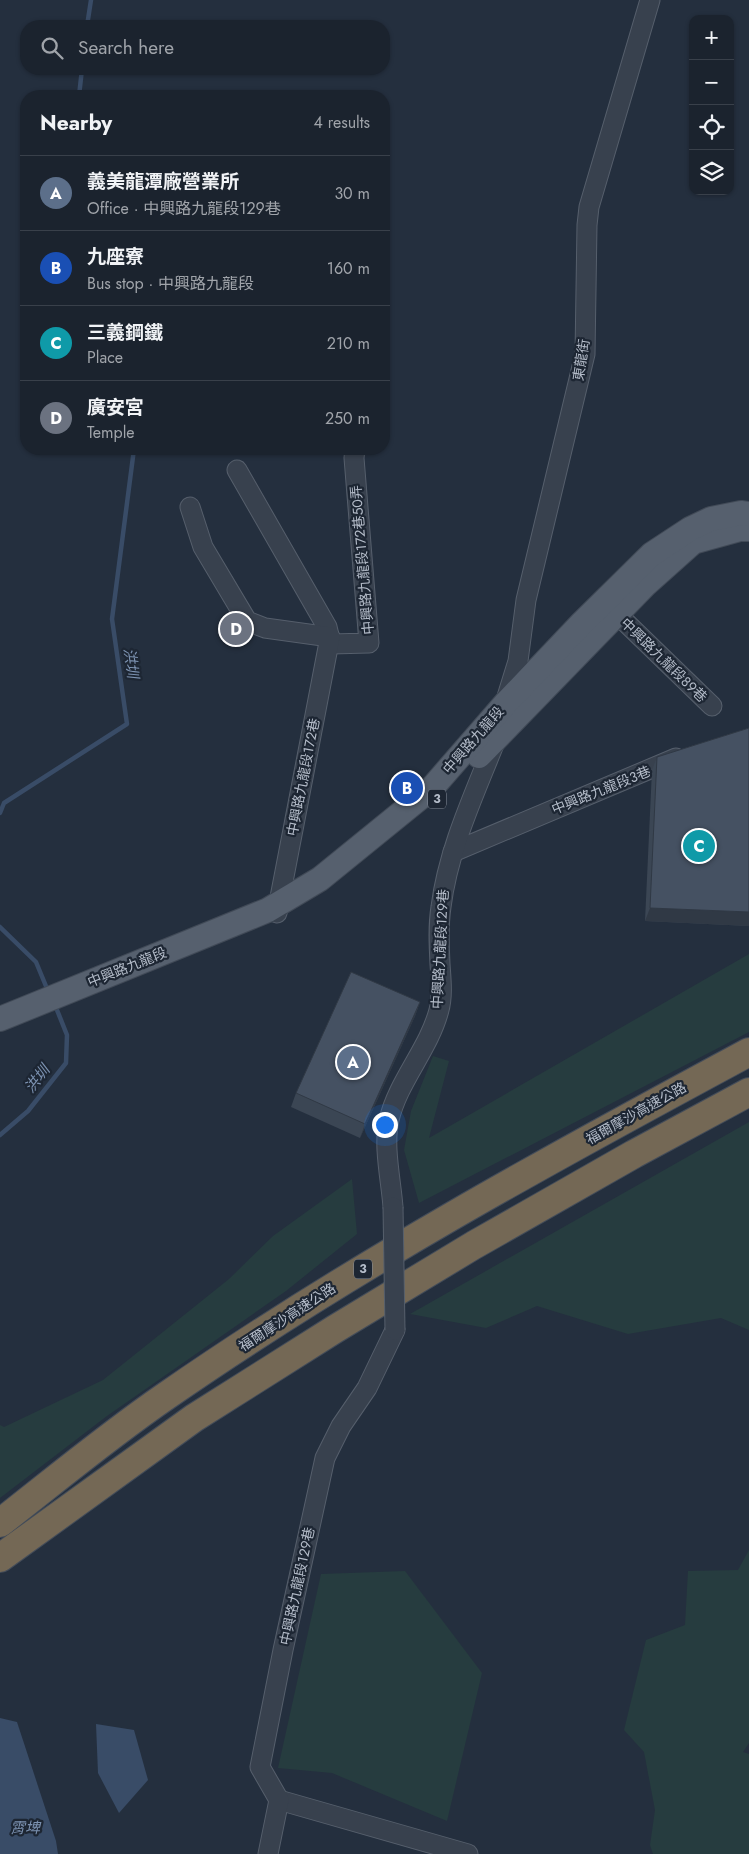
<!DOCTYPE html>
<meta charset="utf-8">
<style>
body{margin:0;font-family:Jost,"Noto Sans TC",sans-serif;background:#242b36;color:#f1f3f6}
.controls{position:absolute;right:15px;top:15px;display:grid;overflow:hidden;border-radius:10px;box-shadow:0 1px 4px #0004}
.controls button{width:45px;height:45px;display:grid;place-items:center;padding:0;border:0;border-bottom:1px solid #39404a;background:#1b232e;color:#f1f3f6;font:25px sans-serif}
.you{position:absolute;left:384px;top:1124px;width:18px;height:18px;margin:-12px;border:4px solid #fff;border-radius:50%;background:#1a73e8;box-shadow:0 0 0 8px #1a73e833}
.badge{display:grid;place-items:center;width:32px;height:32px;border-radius:50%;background:#db2777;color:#fff;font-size:16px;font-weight:700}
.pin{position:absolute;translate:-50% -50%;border:2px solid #fff;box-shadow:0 1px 5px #0006}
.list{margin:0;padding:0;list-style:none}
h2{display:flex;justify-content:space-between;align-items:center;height:65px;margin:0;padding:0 20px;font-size:21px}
h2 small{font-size:16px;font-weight:400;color:#a0a4aa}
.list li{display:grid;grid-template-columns:32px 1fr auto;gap:15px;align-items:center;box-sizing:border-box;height:75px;padding:0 20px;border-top:1px solid #39404a}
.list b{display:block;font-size:19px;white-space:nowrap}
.list p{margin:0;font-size:16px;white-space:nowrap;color:#a0a4aa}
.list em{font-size:16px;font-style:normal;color:#a0a4aa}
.icon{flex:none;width:28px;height:28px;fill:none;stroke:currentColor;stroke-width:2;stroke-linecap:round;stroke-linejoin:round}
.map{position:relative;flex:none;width:749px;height:1854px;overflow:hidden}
.search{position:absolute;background:#1b232e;box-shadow:0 1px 4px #0004;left:20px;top:20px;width:370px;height:55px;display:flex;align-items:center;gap:12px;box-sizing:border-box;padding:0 18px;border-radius:20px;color:#a0a4aa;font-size:19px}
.panel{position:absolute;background:#1b232e;box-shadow:0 1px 4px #0004;left:20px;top:90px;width:370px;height:365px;border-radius:20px}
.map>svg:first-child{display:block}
.green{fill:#263c3f}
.water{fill:#394c67}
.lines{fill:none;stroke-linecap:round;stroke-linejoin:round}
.stream{stroke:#394c67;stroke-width:4.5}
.minor-casing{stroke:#565f6c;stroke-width:21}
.major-casing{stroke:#414a57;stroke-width:26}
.highway-casing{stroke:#434c59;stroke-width:30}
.minor{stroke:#38414e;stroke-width:19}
.major{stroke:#56606e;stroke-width:24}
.highway{stroke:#746855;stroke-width:28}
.minor-bridge-casing{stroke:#565f6c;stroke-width:21;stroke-linecap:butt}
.minor-bridge{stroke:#38414e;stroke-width:19}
.wall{fill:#3b4654}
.shaded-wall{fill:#303945}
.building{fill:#455162;stroke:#303945}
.labels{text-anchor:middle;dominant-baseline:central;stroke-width:4.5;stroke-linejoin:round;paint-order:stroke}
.shield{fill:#1d2633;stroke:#878f9c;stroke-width:1}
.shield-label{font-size:12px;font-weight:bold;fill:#b4bcc9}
.street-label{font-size:14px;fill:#b4bcc9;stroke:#1d2633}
.water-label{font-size:15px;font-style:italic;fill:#7c92b1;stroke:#1d2633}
</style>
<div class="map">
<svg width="749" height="1854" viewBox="0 0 749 1854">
<rect width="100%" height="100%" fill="#242f3e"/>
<g class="green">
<polygon points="749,954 749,1032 419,1203 404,1150 411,1111 433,1056 449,1061 429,1138"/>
<polygon points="749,1122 749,1330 721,1318 628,1334 537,1306 486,1328 410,1314"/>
<polygon points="352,1179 357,1234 286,1291 107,1416 0,1498 0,1425 4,1427 103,1380 229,1279 273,1236"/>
<polygon points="749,1550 749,1743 743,1752 749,1754 749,1854 653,1854 650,1845 655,1810 644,1752 624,1730 646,1640 685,1625 688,1571 738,1570"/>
<polygon points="405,1571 482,1673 447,1821 332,1773 278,1768 321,1574"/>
</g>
<g class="water">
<polygon points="0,1718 17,1722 56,1841 58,1854 0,1854"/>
<polygon points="96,1724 134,1730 148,1780 119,1813 98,1773"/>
</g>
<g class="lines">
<g class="stream">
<polyline points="87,26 91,0"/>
<polyline points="79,96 82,69"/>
<polyline points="0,813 4,803 127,724 112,619 134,449"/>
<polyline points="0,927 36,962 48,991"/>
<polyline points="0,1135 28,1111 66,1063 67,1035 55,1005"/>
</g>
<defs>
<g id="minor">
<polyline points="237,470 327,627 331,644 369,643 354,458 355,449"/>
<polyline points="190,507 203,547 247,621 265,628 330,637 277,913"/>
<polyline points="617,614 712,706"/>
<polyline points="505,703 518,661 526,600 585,354 587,225 589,207 650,0"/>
<polyline points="453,852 676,758"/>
<path d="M393,1207c-2,-27 -10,-61 -4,-87 9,-39 40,-71 50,-110 4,-15 2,-31 1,-46 -1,-19 -2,-38 1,-57 7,-57 33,-112 54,-165"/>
<polyline points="279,1800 468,1854"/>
<polyline points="268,1854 279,1800 260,1767 283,1650 325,1458 341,1426 367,1388 395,1330"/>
</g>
<g id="major">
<polyline points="479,756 646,584 693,542 740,529 749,529"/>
<polyline points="0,1019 268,910 320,879 432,788 505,704 582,623 652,554 690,529 711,519 741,513 749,514"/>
</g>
<g id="highway">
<path d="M0,1523c55,-43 109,-88 166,-127 186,-129 384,-237 583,-344"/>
<polyline points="0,1558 194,1418 335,1329 474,1245 634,1154 749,1092"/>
</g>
</defs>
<use href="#minor" class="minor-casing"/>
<use href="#major" class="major-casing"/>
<use href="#highway" class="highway-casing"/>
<use href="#minor" class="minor"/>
<use href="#major" class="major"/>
<use href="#highway" class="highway"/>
<defs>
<polyline id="minor-bridge" points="393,1207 395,1330"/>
</defs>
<use href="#minor-bridge" class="minor-bridge-casing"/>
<use href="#minor-bridge" class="minor-bridge"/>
</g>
<g class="wall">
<polygon points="233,618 244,631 242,636 231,635 231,622"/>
<polygon points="749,728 749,926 645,921 652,770 657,757"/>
<polygon points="420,1002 415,1016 360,1138 291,1107 296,1093"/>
</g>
<g class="shaded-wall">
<polygon points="232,631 244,631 242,636 231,635"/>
<polygon points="650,908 749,912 749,926 645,921"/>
<polygon points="420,1002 415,1016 360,1138 365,1124"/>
</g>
<g class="building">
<polygon points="233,618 244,618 244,631 232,631"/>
<polygon points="749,728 749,912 650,908 657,757"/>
<polygon points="351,972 420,1002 365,1124 296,1093"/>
</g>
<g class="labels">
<g class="shield">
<rect x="428" y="789.5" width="18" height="19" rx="4"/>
<rect x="354" y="1259.5" width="18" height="19" rx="4"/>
</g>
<g class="shield-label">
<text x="437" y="799">3</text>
<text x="363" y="1269">3</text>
</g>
<g class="street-label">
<text transform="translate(581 360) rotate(-81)">東龍街</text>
<text transform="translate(362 560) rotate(-95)">中興路九龍段172巷50弄</text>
<text transform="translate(664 660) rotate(44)">中興路九龍段89巷</text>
<text transform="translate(473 740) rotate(-49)">中興路九龍段</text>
<text transform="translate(303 777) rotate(-79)">中興路九龍段172巷</text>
<text transform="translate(601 790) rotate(-22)">中興路九龍段3巷</text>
<text transform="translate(440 949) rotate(-87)">中興路九龍段129巷</text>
<text transform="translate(127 967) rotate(-22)">中興路九龍段</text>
<text transform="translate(636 1113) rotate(-29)">福爾摩沙高速公路</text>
<text transform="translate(287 1317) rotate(-33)">福爾摩沙高速公路</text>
<text transform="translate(297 1586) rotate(-78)">中興路九龍段129巷</text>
</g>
<g class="water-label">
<text transform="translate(131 663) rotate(82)">洪圳</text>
<text transform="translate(37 1079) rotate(-52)">洪圳</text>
<text x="25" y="1828">霄埤</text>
</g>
</g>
</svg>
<div class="controls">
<button>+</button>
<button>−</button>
<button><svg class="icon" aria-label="locate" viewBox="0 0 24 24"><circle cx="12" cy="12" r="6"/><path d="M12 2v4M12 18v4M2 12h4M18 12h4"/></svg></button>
<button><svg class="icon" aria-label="layers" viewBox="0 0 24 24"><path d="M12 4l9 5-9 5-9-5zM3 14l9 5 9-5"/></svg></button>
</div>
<div class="you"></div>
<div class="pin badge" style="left:353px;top:1062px;background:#5c6f8a">A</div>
<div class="pin badge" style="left:407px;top:788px;background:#1a4fb4">B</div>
<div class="pin badge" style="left:699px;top:846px;background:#0f9aa8">C</div>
<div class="pin badge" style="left:236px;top:629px;background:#6b7280">D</div>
<div class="search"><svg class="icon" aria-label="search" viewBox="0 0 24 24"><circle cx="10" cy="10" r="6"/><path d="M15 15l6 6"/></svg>Search here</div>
<section class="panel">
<h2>Nearby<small>4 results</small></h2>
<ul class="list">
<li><span class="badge" style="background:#5c6f8a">A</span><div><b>義美龍潭廠營業所</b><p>Office · 中興路九龍段129巷</p></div><em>30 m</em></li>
<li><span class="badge" style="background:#1a4fb4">B</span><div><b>九座寮</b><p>Bus stop · 中興路九龍段</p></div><em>160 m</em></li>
<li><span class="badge" style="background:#0f9aa8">C</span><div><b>三義鋼鐵</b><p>Place</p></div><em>210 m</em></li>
<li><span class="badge" style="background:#6b7280">D</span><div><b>廣安宮</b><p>Temple</p></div><em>250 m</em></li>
</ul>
</section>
</div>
